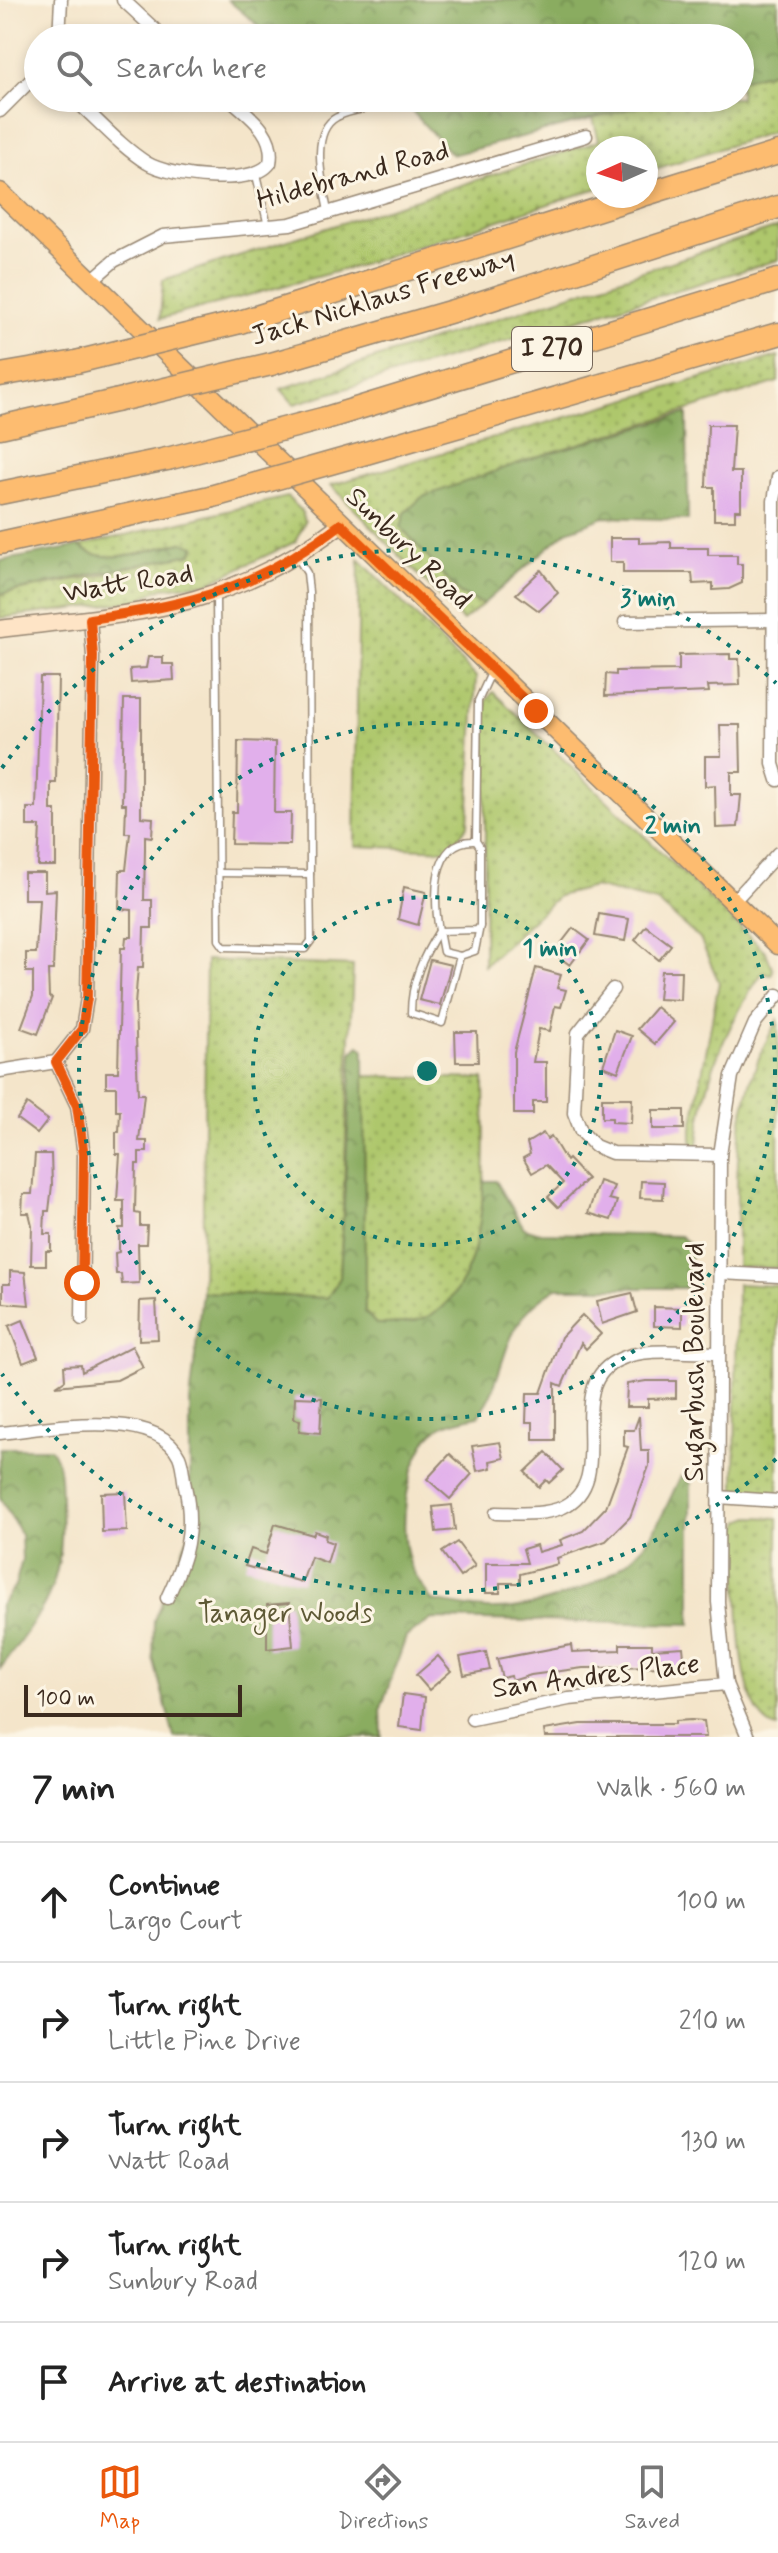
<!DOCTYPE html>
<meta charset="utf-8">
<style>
body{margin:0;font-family:Mynerve,sans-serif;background:#f6f6f6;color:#222}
.compass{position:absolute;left:586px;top:136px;width:72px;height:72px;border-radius:50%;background:#fff;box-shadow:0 4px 12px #0003;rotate:267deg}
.scale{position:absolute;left:24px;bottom:20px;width:218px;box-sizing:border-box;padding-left:8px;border:4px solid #3b2a1e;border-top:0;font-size:22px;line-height:28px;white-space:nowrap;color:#3b2a1e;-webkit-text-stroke:6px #fcf5e5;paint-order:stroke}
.stop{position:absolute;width:24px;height:24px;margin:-18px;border:6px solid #ea580c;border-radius:50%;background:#fff}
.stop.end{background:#ea580c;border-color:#fff;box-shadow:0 2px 8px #0008}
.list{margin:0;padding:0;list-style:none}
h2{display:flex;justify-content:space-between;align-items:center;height:104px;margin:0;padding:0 32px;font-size:34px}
h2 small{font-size:26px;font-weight:400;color:#767676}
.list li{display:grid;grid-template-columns:52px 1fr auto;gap:24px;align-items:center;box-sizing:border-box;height:120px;padding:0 32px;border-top:2px solid #e0e0e0}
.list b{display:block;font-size:30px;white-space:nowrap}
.list p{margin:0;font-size:26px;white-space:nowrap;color:#767676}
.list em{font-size:26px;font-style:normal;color:#767676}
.icon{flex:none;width:44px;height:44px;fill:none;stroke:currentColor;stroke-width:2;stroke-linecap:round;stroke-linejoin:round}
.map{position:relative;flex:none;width:778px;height:1737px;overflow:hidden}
.search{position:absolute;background:#fff;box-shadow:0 4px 12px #0003;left:24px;right:24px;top:24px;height:88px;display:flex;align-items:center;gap:20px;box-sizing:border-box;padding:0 28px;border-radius:44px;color:#767676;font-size:30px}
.sheet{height:704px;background:#fff}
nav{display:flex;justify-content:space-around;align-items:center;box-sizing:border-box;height:112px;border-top:2px solid #e0e0e0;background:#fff;font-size:22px;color:#767676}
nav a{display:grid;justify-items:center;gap:4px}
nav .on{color:#ea580c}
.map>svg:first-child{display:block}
.grass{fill:url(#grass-dots);stroke:#747845;stroke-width:2}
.forest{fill:url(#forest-crowns);stroke:#626b3f;stroke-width:2}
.building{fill:#e1afeb}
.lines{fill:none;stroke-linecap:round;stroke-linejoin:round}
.lane-casing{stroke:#988874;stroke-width:9}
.street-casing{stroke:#988874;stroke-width:15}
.secondary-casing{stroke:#988874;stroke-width:19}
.primary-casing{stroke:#988874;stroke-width:21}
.highway-casing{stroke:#988874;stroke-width:25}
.lane{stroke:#fff;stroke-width:6}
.street{stroke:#fff;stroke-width:12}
.secondary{stroke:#fee4c6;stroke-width:16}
.primary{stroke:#fdbc70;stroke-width:18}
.highway{stroke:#fdbc70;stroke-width:22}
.highway-bridge-casing{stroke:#988874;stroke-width:25;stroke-linecap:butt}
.highway-bridge{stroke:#fdbc70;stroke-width:22}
.route{stroke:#ea580c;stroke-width:10}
.ring{fill:none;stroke:#0f766e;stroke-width:4;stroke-dasharray:4 8}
.labels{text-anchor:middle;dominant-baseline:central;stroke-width:6;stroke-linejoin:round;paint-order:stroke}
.shield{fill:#fcf5e5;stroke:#75675a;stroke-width:2}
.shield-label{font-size:26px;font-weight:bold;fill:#3b2a1e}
.street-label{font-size:28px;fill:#3b2a1e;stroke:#fcf5e5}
.park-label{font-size:28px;fill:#5e5935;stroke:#fcf5e5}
.centre{fill:#0f766e;stroke:#fcf5e5;stroke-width:4}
.ring-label{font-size:24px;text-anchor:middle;font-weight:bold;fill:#0f766e;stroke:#fcf5e5;stroke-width:6;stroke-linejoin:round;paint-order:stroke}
</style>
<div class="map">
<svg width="778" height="1737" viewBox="0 0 778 1737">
<defs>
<pattern id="grass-dots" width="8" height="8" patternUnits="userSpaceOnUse" patternTransform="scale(2)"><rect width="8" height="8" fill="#aec76c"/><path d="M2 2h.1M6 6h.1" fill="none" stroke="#8fa258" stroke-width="1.8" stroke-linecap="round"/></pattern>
<pattern id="forest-crowns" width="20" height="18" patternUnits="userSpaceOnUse" patternTransform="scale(2)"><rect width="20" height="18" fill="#8aac60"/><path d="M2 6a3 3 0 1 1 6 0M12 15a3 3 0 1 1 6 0" fill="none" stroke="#728c4f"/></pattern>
</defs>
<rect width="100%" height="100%" fill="#fcf5e5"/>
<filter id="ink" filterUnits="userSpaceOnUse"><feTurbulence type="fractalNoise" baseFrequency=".0125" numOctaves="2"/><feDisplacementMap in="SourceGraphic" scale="16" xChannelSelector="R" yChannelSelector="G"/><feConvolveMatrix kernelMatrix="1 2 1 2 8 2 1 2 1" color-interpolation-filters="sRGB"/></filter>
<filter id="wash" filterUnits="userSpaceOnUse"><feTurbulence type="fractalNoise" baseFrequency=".006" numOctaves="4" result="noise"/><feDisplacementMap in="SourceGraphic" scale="32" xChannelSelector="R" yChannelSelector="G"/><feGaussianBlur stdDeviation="1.8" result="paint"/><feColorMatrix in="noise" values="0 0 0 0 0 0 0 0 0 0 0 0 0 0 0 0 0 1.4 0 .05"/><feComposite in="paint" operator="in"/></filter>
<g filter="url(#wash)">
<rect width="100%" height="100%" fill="#f4e5ca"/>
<g class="grass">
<polygon points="778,70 778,130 646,172 646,148 598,148 598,188 357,266 160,319 163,280 599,141 593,118 671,98 740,98 740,80"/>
<polygon points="778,227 778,260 294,404 281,389"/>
<polygon points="778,356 778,382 536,457 460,593 483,604 463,621 331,485"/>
<path d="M287,497l15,14 3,11 -10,20 -87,41 -45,5 -28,13 -135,17v-24l104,-19 79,-33c-31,6 -78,27 -104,4z"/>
<polygon points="359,559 476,677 468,825 449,850 355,846"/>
<path d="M493,692l273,260 7,18 -2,5 -9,-2c-36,54 -60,107 -64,173h-6v-18l27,-146 -19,-43 -43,-37 -63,-15 -36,9 -74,70 2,-265z"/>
<polygon points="206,960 353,966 340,1278 327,1298 202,1292"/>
<path d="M778,1020v248l-41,-1c1,-91 -8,-166 41,-247z"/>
<path d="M364,1076l120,3c0,64 11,193 -48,234 -17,11 -41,11 -60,11l-11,-12z"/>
<polygon points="737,1284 778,1286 778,1494 735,1492"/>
<path d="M751,1517l27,1 -1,210c-46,-11 -39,-161 -39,-199l3,-8z"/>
</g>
<g class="forest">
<polygon points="228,0 778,0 778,70 740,80 740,38 273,38"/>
<polygon points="400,98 671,98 452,155"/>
<polygon points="687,413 688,520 604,517 567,531 483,604 460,594 401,527 405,513 422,497 536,457"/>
<path d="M183,542l12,4 -4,8 -191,40v-33l79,-15c26,23 73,2 104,-4z"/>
<path d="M359,1045l5,5 1,262 11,12c19,0 44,0 60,-12 39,-29 45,-87 48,-131h12l28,47 16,5 140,3 9,7 2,34 -6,11h-128c-62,35 -45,81 -79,128 -18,4 -39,7 -50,22 -22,33 -30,89 -18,126 5,13 15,26 22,37 18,3 37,7 55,8 52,2 129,-26 160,-68 14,-19 23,-44 34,-65l10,6v142l-259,-5 -26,18 -25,71 1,29h-208l-21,-79 1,-38 36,-88v-130l12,-110 125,6 13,-20 12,-225z"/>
<path d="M0,1448h50c12,16 10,34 11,53 4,85 -14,103 -61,168v-64l15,-19 7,-26 -1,-25 -21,-37z"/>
</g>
<g id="blocks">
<g class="building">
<polygon points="708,425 734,425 731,472 741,472 741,510 735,510 735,520 714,520 714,487 706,487"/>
<polygon points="610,538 639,538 639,543 671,542 671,548 708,548 708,555 737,555 737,564 742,564 742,583 729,589 713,590 713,583 693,584 692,573 623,573 623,562 610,562"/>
<polygon points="541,570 558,593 539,611 516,594"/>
<polygon points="730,654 730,659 739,659 740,685 708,686 709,692 605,696 606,674 616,675 616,671 679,670 679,655"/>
<polygon points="148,657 163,657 163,664 173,664 174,680 131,683 130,669 146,668"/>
<polygon points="40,677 58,677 56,783 51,783 51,810 56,810 56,866 38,866 40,826 27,826 27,808 36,808"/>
<polygon points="124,699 141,699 141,817 153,818 152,837 145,836 145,848 144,900 152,900 152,928 144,928 143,967 138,967 135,1005 138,1094 144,1094 139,1141 147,1141 147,1152 139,1152 139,1164 136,1164 135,1213 140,1214 140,1226 147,1226 146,1244 138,1244 139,1283 122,1284 121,1274 116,1274 115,1253 119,1252 119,1228 124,1228 124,1201 117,1201 120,1154 116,1154 116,1132 119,1132 120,1111 116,1111 116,1087 106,1087 106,1072 118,1072 121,948 125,948 126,937 132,937 132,910 119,909 120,870 126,870 130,833 125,833 126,804 122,804"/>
<polygon points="720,725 740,725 741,772 731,772 731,795 741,795 738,827 716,828 715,785 705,786 705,756 721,756"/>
<polygon points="238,741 275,742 274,813 291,813 290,845 231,844 232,812 237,812"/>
<polygon points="24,873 45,873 45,891 56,890 53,970 48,970 49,997 52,998 38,1034 21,1028 33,996 33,972 26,972 26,953 36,953 39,899 24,899"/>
<polygon points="404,887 426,892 418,925 398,919"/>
<polygon points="599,914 629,919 625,941 595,936"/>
<polygon points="646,926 671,945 659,960 635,940"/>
<polygon points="573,928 589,940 570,965 556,955 556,950"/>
<polygon points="430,960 451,965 440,1005 419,1000"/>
<polygon points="536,968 561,975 557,988 566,990 561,1007 555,1006 550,1031 539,1029 533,1062 546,1062 546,1102 533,1102 533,1114 514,1114 514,1052"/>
<polygon points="661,971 681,971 680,1000 658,999"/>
<polygon points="656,1007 674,1022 655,1044 637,1029"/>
<polygon points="615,1030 632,1036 618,1072 603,1066"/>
<polygon points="455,1032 477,1032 478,1062 456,1062"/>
<polygon points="602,1098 632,1098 631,1123 612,1122 612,1118 602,1118"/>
<polygon points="27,1104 48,1120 37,1134 17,1119"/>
<rect x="653" y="1110" width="31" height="19"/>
<polygon points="543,1133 547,1139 551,1136 566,1161 568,1159 587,1179 558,1207 548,1197 563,1183 546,1165 532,1173 523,1158 530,1154 527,1143"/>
<polygon points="35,1154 51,1154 52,1185 49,1211 45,1211 44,1234 51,1234 51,1251 46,1251 46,1265 31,1265 32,1225 29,1213 22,1213 23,1194 32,1194"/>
<polygon points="599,1181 614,1186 609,1199 617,1201 611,1220 588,1213"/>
<polygon points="641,1181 664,1182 663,1199 640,1198"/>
<polygon points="10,1271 25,1272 29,1305 3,1303 3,1284 10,1284"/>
<polygon points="632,1293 637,1312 602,1324 597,1301"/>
<polygon points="156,1300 158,1339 139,1340 140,1301"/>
<polygon points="654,1307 682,1308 682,1327 654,1326"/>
<polygon points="582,1315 601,1334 586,1349 581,1343 562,1386 555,1383 555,1440 533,1440 533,1422 526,1422 527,1393 541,1393 561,1337"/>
<polygon points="23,1320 38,1357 23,1363 9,1326"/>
<polygon points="132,1346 143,1367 117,1380 56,1386 65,1380 64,1366 81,1365 82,1372"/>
<polygon points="646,1381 676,1381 676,1398 648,1399 648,1407 626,1407 627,1384"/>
<polygon points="295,1397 322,1398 320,1433 299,1431 300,1420 294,1419"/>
<polygon points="639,1416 641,1451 649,1451 649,1466 630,1517 606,1541 557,1558 558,1564 520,1574 520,1583 500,1583 500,1593 486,1593 486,1563 527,1563 523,1549 536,1545 538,1552 562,1545 560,1540 583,1531 606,1507 628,1447 624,1446 624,1430 634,1430"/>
<polygon points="500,1442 504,1458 490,1461 491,1468 477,1471 472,1446"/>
<polygon points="546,1452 563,1470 549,1483 546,1480 539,1487 525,1472"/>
<polygon points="450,1454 472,1474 450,1499 427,1479"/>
<polygon points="125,1492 127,1531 102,1532 101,1493"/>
<polygon points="452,1505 455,1530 436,1532 433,1507"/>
<polygon points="275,1524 313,1535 315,1531 326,1535 325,1540 333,1543 327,1563 311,1557 302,1582 245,1566 251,1549 266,1554"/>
<polygon points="457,1542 475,1566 460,1577 442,1552"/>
<polygon points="289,1603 293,1646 267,1649 267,1605"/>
<polygon points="620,1644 652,1644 652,1649 683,1647 685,1667 583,1668 531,1675 512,1681 511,1676 502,1678 497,1659 571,1645 572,1652 620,1650"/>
<polygon points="486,1652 490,1670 464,1675 460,1657"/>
<polygon points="438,1656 451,1671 429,1690 416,1675"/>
<polygon points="403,1694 425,1697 422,1730 399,1727"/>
<polygon points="691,1720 704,1721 706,1737 545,1737 544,1730 581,1724 675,1724 675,1721"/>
</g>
</g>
</g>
<g filter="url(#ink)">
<use href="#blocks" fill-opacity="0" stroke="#988874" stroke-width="2"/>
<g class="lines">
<defs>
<g id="lane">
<polyline points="256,175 268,226"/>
<path d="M328,212c-4,-25 -20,-80 9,-95 9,-5 21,-7 31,-9"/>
<polyline points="216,596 219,940 224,947 305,949 311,941 310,874"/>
<path d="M476,841l4,6v79l-3,4 -38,1c-5,-30 -9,-93 37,-90l2,-140 13,-28"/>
<polyline points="219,873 310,874 309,592 307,573 297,557"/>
<path d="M439,931c-16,25 -28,51 -28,82l31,10 18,-67"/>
<polyline points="439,931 443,952 460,956 475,951 480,926"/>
</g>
<g id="street">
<polyline points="123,0 164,38"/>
<polyline points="59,38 61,0"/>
<path d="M73,98c24,21 47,48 74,65 23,14 106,24 123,0 6,-30 -21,-47 -41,-65"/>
<polyline points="0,111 38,73"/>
<polyline points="92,280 114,261 163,236 290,224 586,136"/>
<polyline points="778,477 774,501 773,764 778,780"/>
<polyline points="625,622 774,620"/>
<polyline points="734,901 778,853"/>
<polyline points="613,989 578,1033 574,1113 581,1131 595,1146 612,1153 720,1155"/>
<polyline points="56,1062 82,1029 87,998 93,656 90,619"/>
<polyline points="56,1062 77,1106 84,1155 82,1319"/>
<polyline points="0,1071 56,1062"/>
<polyline points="720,1273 778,1276"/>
<path d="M0,1433c44,-4 155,-27 179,23 4,9 4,21 6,30 10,45 1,72 -18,112"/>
<polyline points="718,1497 778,1501"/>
<path d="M496,1513c21,0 47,3 67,-6 57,-27 -2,-117 53,-146 28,-15 71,-8 103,-8"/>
<polyline points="472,1719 569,1699 726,1684"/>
<polyline points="748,1737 726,1684 718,1602 720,1155 732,1076 755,1023 778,995"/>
</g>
<path id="secondary" d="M0,629c136,-16 228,-18 341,-105"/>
<polyline id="primary" points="0,192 778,945"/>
<g id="highway">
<polyline points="646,194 778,153"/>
<polyline points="240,322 640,196"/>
<polyline points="271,364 470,306 778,207"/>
<polyline points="0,375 76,362"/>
<polyline points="326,418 778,280"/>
<polyline points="0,427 115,401"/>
<polyline points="366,453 778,334"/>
<polyline points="0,493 167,459"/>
<polyline points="0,543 210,497"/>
</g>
</defs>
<use href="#lane" class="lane-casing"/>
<use href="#street" class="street-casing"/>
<use href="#secondary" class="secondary-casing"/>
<use href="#primary" class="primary-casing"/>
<use href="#highway" class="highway-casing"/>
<use href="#lane" class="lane"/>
<use href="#street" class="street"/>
<use href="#secondary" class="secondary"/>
<use href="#primary" class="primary"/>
<use href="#highway" class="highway"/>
<defs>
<g id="highway-bridge">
<polyline points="76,362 240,322"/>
<polyline points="115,401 271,364"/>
<polyline points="167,459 326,418"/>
<polyline points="210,497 366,453"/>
</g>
</defs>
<use href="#highway-bridge" class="highway-bridge-casing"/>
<use href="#highway-bridge" class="highway-bridge"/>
</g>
</g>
<g class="lines" filter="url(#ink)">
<path class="route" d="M82,1283l2,-128 -7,-49 -21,-44 26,-33 5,-31 6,-342 -3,-37c102,-14 168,-31 251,-95l195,187"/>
</g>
<g class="ring">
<circle cx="427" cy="1071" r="174"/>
<circle cx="427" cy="1071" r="348"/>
<path d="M776 1459A522 522 0 0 1 2 1374M2 768A522 522 0 0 1 776 683"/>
</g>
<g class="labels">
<rect class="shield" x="512" y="327" width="80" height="44" rx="6"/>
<g class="shield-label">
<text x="552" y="349">I 270</text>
</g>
<g class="street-label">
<text transform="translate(353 176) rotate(-15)">Hildebrand Road</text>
<text transform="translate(383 298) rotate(-17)">Jack Nicklaus Freeway</text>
<text transform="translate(408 549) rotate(44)">Sunbury Road</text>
<text transform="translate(128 584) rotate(-9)">Watt Road</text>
<text transform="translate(695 1362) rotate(-90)">Sugarbush Boulevard</text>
<text transform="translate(596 1677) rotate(-7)">San Andres Place</text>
</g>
<g class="park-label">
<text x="285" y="1614">Tanager Woods</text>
</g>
</g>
<circle cx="427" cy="1071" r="12" class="centre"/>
<g class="ring-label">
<text x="648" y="606">3 min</text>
<text x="673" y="833">2 min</text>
<text x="550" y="956">1 min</text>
</g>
</svg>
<svg class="compass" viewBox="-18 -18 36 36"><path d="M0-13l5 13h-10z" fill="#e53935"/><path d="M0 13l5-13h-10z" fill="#767676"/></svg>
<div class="scale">100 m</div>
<div class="stop" style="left:82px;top:1283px"></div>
<div class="stop end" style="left:536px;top:711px"></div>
<div class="search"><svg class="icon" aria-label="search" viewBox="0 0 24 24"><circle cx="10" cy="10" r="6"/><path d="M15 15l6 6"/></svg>Search here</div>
</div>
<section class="sheet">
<h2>7 min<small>Walk · 560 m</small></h2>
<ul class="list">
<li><svg class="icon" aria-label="ahead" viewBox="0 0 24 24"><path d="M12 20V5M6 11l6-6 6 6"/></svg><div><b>Continue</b><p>Largo Court</p></div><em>100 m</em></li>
<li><svg class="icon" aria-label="right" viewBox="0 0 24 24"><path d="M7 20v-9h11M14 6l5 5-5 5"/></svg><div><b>Turn right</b><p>Little Pine Drive</p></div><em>210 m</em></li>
<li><svg class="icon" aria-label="right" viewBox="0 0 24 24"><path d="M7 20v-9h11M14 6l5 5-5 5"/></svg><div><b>Turn right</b><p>Watt Road</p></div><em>130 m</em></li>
<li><svg class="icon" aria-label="right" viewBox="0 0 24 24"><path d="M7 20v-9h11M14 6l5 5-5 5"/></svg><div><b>Turn right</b><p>Sunbury Road</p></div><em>120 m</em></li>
<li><svg class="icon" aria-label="arrive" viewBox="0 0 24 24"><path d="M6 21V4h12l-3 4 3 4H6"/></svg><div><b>Arrive at destination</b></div></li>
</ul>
</section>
<nav>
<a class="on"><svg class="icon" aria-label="map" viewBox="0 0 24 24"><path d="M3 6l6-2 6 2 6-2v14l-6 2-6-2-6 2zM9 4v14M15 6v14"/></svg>Map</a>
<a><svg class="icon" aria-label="directions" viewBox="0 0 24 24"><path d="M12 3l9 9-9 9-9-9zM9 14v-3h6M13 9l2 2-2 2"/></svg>Directions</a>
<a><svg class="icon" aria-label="saved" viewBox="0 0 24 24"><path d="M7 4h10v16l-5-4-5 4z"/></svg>Saved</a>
</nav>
